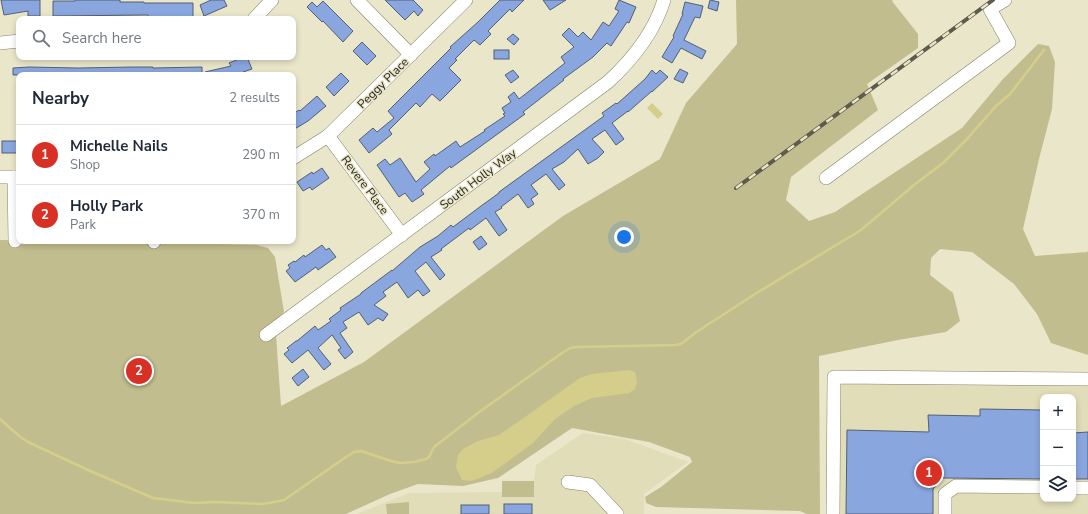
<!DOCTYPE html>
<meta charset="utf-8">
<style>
body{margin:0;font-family:"Nunito Sans",sans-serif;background:#f2f2f3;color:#1f2937}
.controls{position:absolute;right:12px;bottom:12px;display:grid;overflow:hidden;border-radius:8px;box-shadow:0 2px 6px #0003}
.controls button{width:36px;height:36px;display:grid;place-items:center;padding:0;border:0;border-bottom:1px solid #e0e1e3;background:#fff;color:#1f2937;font:20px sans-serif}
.you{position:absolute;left:624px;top:237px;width:14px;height:14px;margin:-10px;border:3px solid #fff;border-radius:50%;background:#1a73e8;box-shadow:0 0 0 6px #1a73e833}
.badge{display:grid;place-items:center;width:26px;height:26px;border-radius:50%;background:#d93025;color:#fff;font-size:13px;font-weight:700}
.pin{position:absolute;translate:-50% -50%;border:2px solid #fff;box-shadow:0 1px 4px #0006}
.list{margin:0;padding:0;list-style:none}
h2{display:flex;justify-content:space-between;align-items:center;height:52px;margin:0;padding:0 16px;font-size:17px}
h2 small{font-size:13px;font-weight:400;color:#747a83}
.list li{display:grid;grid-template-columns:26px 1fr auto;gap:12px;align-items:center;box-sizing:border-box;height:60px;padding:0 16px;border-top:1px solid #e0e1e3}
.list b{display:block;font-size:15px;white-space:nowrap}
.list p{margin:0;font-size:13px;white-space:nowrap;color:#747a83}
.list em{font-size:13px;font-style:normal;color:#747a83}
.icon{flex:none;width:22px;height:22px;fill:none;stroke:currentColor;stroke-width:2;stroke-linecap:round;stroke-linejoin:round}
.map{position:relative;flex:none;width:1088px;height:514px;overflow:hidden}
.search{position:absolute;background:#fff;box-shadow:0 2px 6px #0003;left:16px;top:16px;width:280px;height:44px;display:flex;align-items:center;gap:10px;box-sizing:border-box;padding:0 14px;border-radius:8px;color:#747a83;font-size:15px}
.panel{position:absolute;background:#fff;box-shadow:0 2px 6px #0003;left:16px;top:72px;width:280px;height:172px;border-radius:8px}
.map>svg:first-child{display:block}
.built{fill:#e1ddb9;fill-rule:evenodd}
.green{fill:#c2bd8e}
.water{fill:#d5ce8a}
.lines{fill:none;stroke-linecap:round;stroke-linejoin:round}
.stream{stroke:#d5ce8a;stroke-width:2.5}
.building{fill:#89a6de;stroke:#545f75}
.minor-casing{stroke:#848167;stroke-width:14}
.minor{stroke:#fff;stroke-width:13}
.rail-casing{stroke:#5d5b4b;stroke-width:4}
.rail{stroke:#e9e6ca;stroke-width:2.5;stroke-dasharray:8;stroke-linecap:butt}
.labels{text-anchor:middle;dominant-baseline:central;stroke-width:3;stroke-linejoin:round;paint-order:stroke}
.street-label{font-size:12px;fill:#29281d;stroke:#e9e6ca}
</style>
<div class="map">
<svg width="1088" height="514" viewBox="0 0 1088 514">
<rect width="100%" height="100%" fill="#e9e6ca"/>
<g class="built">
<path d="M828,372l260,1v141h-262zM1043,397h30v102h-30z"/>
<polygon points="583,433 625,439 688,462 644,494 644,514 356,514 410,493 502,492 502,481 534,481 536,465"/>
</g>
<g class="green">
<polygon points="736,0 893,0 892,1 918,34 918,48 867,84 878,110 791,177 786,200 809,221 835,212 962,128 1003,79 1038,44 1049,46 1055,62 1052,109 1039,159 1023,229 1035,256 1087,252 1088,251 1088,355 1051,343 1037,314 1014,284 972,252 940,249 931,258 930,275 953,293 960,321 946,332 898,340 819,356 820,514 807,514 800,511 656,507 646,503 645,497 661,487 692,462 690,457 649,442 572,428 498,478 463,486 418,484 390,494 346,514 0,514 0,240 81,241 174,241 174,243 257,245 268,248 275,257 284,312 275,321 281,406 364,362 563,216 660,159 686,103 737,44"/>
<rect x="502" y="481" width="32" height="16"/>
<polygon points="409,502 409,514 387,514 386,504"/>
</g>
<g class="water">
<polygon points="652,103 663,114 658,119 647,108"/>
<polygon points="629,370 635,372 637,382 635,389 629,393 592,398 574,406 555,419 533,443 493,472 480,478 470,481 462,480 456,467 458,455 463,449 478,441 499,435 525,417 580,378 592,374"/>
</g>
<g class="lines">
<polyline class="stream" points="0,419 19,436 28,442 88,470 153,498 194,503 215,502 260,504 269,503 284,500 346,457 354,452 361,451 388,460 399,463 414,462 426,459 429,457 434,447 478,413 562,353 570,348 576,347 675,345 681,344 695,333 755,294 861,230 914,185 943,163 967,139 996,106 1010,94 1044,50"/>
</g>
<g class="building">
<polygon points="1,0 40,0 40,16 28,16 28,11 4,15"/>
<polygon points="75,0 120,0 120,2 144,2 144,3 193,3 193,18 148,18 148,15 53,16 53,1 75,1"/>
<polygon points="211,0 224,0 227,6 204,16 200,5"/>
<polygon points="385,0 413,0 423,10 418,16 414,11 405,20"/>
<polygon points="500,0 524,0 512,12 510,9 488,31 491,34 480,45 474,40 455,59 457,60 449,68 461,80 440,101 432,94 420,107 416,103 389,130 392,134 369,153 359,140 373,128 377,132 394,118 388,111 451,48 450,47 478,22"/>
<polygon points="543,0 566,0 550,10"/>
<polygon points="619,0 636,7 629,23 627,22 611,46 607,43 593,57 563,79 564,80 523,112 525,114 451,168 450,166 421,190 424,194 412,202 405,193 399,197 377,165 385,159 390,165 400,158 416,182 430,169 424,162 434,154 435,156 456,141 460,147 485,131 484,130 505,116 503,114 505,113 502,108 511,102 508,97 514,92 519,99 565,63 561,57 574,47 562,35 569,28 578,37 583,32 591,40 603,22 609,26 619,11 615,9"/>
<polygon points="710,0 719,2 717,11 708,8"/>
<polygon points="323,1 353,31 343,42 323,21 322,22 307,7 312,2 317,7"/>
<polygon points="685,2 703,6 700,18 695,17 684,40 706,51 702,59 681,48 672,63 662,57 674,37 673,36 683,14 682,14"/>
<polygon points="513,34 519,39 514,45 507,39"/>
<polygon points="362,42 376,56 367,65 353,51"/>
<rect x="494" y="50" width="15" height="9"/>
<polygon points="244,57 247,57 252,69 243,72 244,75 205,75 205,72 231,66 229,63"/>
<polygon points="29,67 78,68 132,67 153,67 153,68 202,67 202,75 13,75 13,68"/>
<polygon points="680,69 688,73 683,83 674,79"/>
<polygon points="513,70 519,77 511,83 505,75"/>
<polygon points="652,70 656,74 660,70 668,77 652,92 652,91 628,112 628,111 612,123 624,139 616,145 605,130 592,139 604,152 598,158 588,164 578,149 564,162 552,169 565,185 559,190 546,174 531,185 538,194 531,199 534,204 528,208 518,194 501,207 502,208 495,212 507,230 499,236 486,218 470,230 469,228 441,249 442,250 431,257 445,275 440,280 426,262 415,271 430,291 423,296 418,290 408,298 397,282 383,292 386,296 374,305 388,314 383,321 378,318 368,325 359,312 343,322 347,328 340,333 353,352 345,359 338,350 341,348 332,335 318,348 331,364 324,370 308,350 292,363 284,354 289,350 287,348 296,341 297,341 315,326 318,330 331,321 329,319 341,310 340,308 361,294 361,293 392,270 392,271 420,247 438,236 451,225 453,227 481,206 499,193 499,192 604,116 602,113 616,103 617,104 645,79"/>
<polygon points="341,73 349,81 334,96 326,87"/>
<polygon points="317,96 326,106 308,121 293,130 293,114 299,110 300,111"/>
<rect x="2" y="141" width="17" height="12"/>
<polygon points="322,168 329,178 312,190 310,187 303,191 297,182 312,172 313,174"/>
<polygon points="481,236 487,244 479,250 473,242"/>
<polygon points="322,245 326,250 329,248 336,257 318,270 316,267 295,282 286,271 290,268 288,265 294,261 295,262 304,255 305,257"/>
<polygon points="303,369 309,377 298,386 292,378"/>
<polygon points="980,409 1043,410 1043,479 943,478 933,489 933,514 846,514 847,430 929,432 928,415 980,416"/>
<polygon points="1088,432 1088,479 1073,479 1073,433"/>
<rect x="504" y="504" width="28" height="10"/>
<rect x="461" y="505" width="28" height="9"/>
</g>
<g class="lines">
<defs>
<g id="minor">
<polyline points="357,0 411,55"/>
<polyline points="254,19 272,0"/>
<polyline points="0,43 19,41"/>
<polyline points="328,136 402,235"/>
<polyline points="293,158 328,136 466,0"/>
<polyline points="0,177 19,177"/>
<polyline points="14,177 15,241"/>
<polyline points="826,178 1009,43 990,9 1005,0"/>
<polyline points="154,241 154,242"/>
<path d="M266,335l342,-253c25,-23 46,-49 56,-82"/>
<polyline points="568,482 590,485 617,514"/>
<polyline points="1073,488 1088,488"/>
<polyline points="833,514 834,377 1088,379"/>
<polyline points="945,514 945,494 956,486 1043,487"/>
</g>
</defs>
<use href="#minor" class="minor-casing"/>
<use href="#minor" class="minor"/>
<defs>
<polyline id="rail" points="736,188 993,0"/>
</defs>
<use href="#rail" class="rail-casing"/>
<use href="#rail" class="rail"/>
</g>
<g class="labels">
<g class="street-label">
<text transform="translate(383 83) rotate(-45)">Peggy Place</text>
<text transform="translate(478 179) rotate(-37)">South Holly Way</text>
<text transform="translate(365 185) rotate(53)">Revere Place</text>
</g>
</g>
</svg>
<div class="controls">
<button>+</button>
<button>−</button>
<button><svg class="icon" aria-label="layers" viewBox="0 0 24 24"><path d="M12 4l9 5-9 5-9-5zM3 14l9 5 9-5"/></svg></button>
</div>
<div class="you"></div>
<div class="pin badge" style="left:929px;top:473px">1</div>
<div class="pin badge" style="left:139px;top:371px">2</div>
<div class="search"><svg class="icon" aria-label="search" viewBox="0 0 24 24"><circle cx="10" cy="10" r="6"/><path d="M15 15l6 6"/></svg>Search here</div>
<section class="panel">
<h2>Nearby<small>2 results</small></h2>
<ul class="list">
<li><span class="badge">1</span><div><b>Michelle Nails</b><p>Shop</p></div><em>290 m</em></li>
<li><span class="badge">2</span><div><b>Holly Park</b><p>Park</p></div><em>370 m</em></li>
</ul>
</section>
</div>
